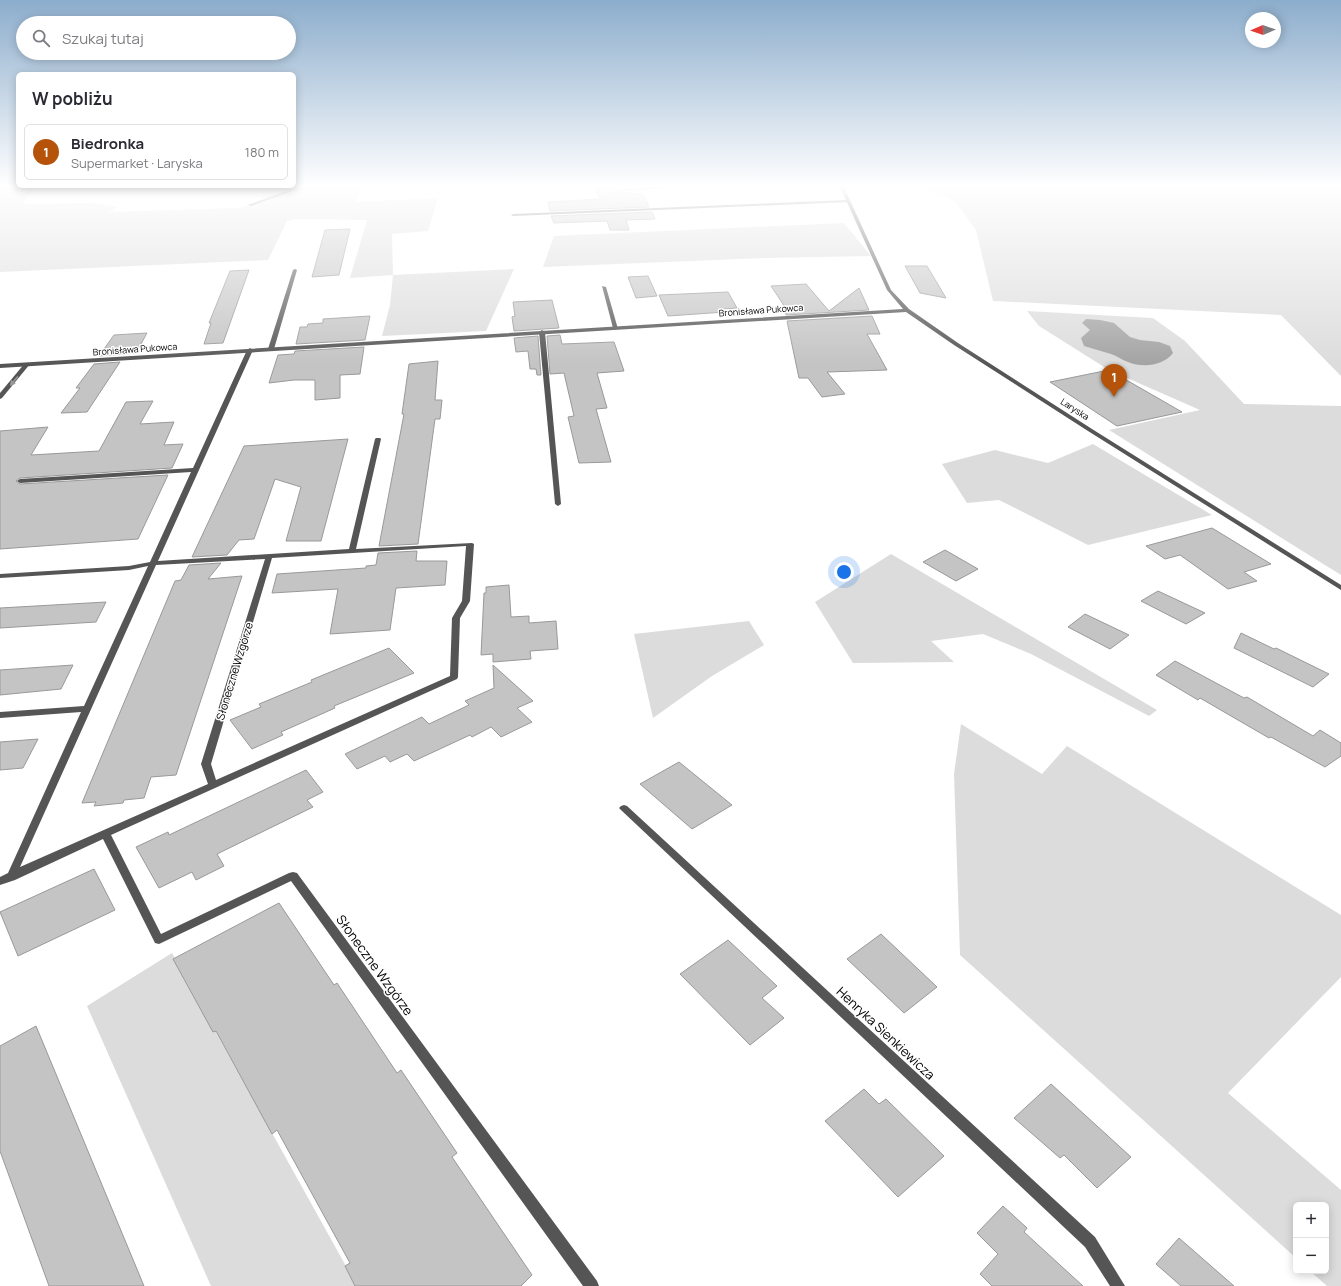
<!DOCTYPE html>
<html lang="pl">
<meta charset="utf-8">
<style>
body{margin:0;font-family:Manrope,sans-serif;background:#f2f2f3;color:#2b2b33}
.controls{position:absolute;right:12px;bottom:12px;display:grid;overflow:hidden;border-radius:6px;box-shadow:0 2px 10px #0003}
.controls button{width:36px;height:36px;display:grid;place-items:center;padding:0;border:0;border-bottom:1px solid #e1e1e2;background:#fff;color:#2b2b33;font:20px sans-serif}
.compass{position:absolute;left:1245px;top:12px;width:36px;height:36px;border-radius:50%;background:#fff;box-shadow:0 2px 10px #0003;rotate:268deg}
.you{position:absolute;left:844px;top:572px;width:14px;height:14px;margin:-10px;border:3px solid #fff;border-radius:50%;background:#1a73e8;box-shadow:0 0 0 6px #1a73e833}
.badge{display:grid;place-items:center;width:26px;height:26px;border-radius:50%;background:#b45309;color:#fff;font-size:13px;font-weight:700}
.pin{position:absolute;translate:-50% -33px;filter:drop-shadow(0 1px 2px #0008)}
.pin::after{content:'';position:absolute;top:21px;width:14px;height:12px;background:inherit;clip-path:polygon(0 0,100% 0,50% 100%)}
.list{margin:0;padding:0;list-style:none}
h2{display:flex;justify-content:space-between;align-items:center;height:52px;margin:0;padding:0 16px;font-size:17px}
h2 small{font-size:13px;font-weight:400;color:#7c7c81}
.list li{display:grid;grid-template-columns:26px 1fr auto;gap:12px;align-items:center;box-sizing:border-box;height:56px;margin:0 8px 8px;padding:0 8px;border:1px solid #e1e1e2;border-radius:6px}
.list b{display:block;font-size:15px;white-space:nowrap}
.list p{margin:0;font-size:13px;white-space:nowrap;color:#7c7c81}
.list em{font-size:13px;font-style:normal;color:#7c7c81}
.icon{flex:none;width:22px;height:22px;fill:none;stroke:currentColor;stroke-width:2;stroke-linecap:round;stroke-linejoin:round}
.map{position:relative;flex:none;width:1341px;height:1286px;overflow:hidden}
.search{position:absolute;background:#fff;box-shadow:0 2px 10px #0003;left:16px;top:16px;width:280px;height:44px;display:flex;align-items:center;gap:10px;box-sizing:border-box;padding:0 14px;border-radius:22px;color:#7c7c81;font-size:15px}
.panel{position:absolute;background:#fff;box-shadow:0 2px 10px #0003;left:16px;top:72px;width:280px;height:116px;border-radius:6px}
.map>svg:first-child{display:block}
.green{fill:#dcdcdc}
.water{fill:#a3a3a3}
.building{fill:#c4c4c4;stroke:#999}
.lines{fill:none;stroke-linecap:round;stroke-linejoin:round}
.minor{fill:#555;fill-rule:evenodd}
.tertiary{fill:#555;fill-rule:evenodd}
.oneway{fill:#999}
.labels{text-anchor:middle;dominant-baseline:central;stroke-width:3;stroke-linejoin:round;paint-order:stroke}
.far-street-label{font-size:9px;fill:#000;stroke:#fff}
.street-label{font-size:11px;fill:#000;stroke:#fff}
.near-street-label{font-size:13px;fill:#000;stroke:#fff}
</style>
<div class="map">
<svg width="1341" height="1286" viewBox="0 0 1341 1286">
<rect width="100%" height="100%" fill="#fff"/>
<g class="green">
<polygon points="0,185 35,186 23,204 92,203 118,207 108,212 238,208 313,185 363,185 356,202 438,198 428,231 392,234 393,275 514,269 486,331 382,336 390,305 393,275 350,278 367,220 295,219 287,221 268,260 0,272"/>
<polygon points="847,185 1341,185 1341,376 1281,315 993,301 976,230 955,201 923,188 849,190"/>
<polygon points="844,223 871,256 767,258 543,267 554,236"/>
<polygon points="1027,311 1153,318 1185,341 1244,404 1341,406 1341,575 1109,430 1200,410 1109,370 1039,326"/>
<polygon points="1093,444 1212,515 1088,545 999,500 967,503 942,464 995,450 1048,463"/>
<polygon points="891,554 1157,710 1149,716 1031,654 983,634 931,641 954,662 853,663 815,602"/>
<polygon points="749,621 764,645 712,676 653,718 634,634"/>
<polygon points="961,724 1042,774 1067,746 1341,915 1341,977 1228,1093 1341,1190 1341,1286 1327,1286 1310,1271 1326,1271 1326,1205 1296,1205 1296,1258 960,955 954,774"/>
<polygon points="172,953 357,1286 211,1286 87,1006"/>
</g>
<path class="water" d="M1086,319l14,1 14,3 16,14 10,3 19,2 11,4 3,7c-10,13 -30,15 -45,9 -6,-2 -11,-6 -17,-8 -9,-3 -18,-5 -27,-8l-3,-8 9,-8 -8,-7z"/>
<g class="building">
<polygon points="594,185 615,185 620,192 643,194 649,207 550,211 548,202 600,199"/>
<polygon points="652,212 655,219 626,220 629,230 610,230 607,221 554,223 551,216"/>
<polygon points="350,229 339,275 312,277 325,230"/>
<polygon points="905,266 927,266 946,298 920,293"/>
<polygon points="249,270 223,343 204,344 211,323 209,323 230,271"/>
<polygon points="648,276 657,296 636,298 628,277"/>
<polygon points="806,284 829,311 859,288 869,310 786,315 783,304 771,286"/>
<polygon points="728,292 737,308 723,309 725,312 668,316 659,295"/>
<polygon points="552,300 559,328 514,331 512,317 515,316 513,302"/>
<polygon points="370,316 365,340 296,344 300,327 307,327 308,324 323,323 323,319"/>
<polygon points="872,316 880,334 867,334 887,370 827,372 845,394 822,397 808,378 799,378 787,321"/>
<polygon points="147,333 136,353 99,356 114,335"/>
<polygon points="560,335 562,344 614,342 624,371 597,373 607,408 596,409 611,462 579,463 568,417 574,416 564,373 550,374 547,336"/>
<polygon points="538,336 541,375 537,375 536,369 530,369 528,351 516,352 514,338"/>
<polygon points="364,347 360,374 340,375 340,398 315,400 315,380 294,380 269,383 278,355 294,354 295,351"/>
<polygon points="438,361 435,400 442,400 440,419 435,419 418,544 379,546 404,414 402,414 409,364"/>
<polygon points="120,362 87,412 61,413 80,388 76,388 94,364"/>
<polygon points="1109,370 1182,412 1117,426 1050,382"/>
<polygon points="153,401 140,424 174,422 164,445 183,444 172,468 20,478 16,481 20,484 168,475 138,539 0,549 0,431 48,427 31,455 99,451 126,402"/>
<polygon points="348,439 321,541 286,541 301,487 275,479 254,539 239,540 227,555 192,557 244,446"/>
<polygon points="1212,528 1271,564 1244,572 1257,581 1228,589 1180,555 1165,559 1146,546"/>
<polygon points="945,550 978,569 956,581 923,562"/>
<polygon points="417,551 416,561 447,561 445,585 396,588 390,630 330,634 338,589 272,593 277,574 366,568 366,566 376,565 378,553"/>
<polygon points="221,563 208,579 242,576 176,775 151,777 144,798 124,800 123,803 94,806 96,802 82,803 175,581 181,580 189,565"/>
<polygon points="509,585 511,617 529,616 529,623 556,621 558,649 530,651 531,659 493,662 493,654 481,655 484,593 486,593 486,587"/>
<polygon points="1158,591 1173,598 1205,613 1186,624 1141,601"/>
<polygon points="106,602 96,622 0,628 0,608"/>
<polygon points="1085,614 1129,635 1110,649 1068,627"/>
<polygon points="1241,633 1274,649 1276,648 1329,674 1313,687 1234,648"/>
<polygon points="389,648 414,673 334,706 335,708 281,732 283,735 252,749 230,720 261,707 259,704 312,682 311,680"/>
<polygon points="1175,661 1244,698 1247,697 1313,736 1320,730 1341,743 1341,756 1325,767 1271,737 1269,738 1200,698 1198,700 1156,675"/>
<polygon points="73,665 61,689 0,695 0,670"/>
<polygon points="493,665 533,701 517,708 532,722 501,737 491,727 472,737 470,735 414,761 407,754 390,762 385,756 357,769 345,754 422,717 429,724 469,705 465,701 494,688"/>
<polygon points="38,739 23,768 0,770 0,742"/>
<polygon points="679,762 732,805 692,829 640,784"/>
<polygon points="306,770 323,792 307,800 313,807 217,854 224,866 196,880 192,872 159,888 136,847 168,832 169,835"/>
<polygon points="94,869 115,910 18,956 0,912"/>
<polygon points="279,903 334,985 337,983 397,1073 401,1070 457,1153 452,1157 532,1275 521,1286 355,1286 345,1266 350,1263 277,1130 272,1134 216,1031 213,1032 173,959"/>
<polygon points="881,934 937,987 904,1013 847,959"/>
<polygon points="728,940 777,986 762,998 784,1018 750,1045 680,974"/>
<polygon points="36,1026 144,1286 49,1286 0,1151 0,1046"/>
<polygon points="1051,1084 1131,1157 1097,1188 1064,1155 1060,1158 1014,1118"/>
<polygon points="864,1089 879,1104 886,1099 944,1156 898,1197 825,1121"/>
<polygon points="1003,1206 1027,1228 1024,1232 1083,1286 992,1286 980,1274 998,1254 977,1233"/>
<polygon points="1179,1238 1234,1286 1181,1286 1156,1264"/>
</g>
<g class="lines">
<g class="minor">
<polygon points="303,185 309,185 251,206 248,205"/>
<polygon points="690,185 716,185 621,191 619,190"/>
<polygon points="848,200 849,202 513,216 511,215 513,214"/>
<polygon points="295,269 297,270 274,349 269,350 268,349 293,270"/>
<polygon points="602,286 606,287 618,329 613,328"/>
<polygon points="542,330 545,332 561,504 558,506 555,504 539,332"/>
<path d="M250,348l3,2 -95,211 191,-12 26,-110 1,-1h4l1,1 -25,110 116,-6 2,1 -4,57 -10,17 -2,59 -1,2 -346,156 50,99 128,-61 4,-1 4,1 300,408 2,5h-16l-292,-405 -132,63 -4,-1 -52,-104 -88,41 -15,5v-8l8,-4 73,-161 -81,6v-6l84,-6 64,-140 -19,4 -129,8v-4l129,-8 21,-4 41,-90 -171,11 -3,-2 3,-2 173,-11 54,-118zM466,546l-4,55 -10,17 -2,58 -234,104 -5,-16 61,-206zM265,559l-64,205 7,20 -188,83 136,-302z"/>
<polygon points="25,363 30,364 2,398 0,399 0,393"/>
<polygon points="624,805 627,806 1095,1237 1125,1286 1110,1286 1085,1247 621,810 619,808 621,806"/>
</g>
<polygon class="tertiary" points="839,185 843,185 891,290 909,309 958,343 1092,429 1341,585 1341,590 1088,431 954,345 906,312 0,368 0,364 903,309 887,290"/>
</g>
<defs><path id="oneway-solid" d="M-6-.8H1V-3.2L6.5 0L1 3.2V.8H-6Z"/></defs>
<use class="oneway" href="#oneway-solid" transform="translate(14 381) rotate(130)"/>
<linearGradient id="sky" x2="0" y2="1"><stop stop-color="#8cadcc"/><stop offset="0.51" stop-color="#fff"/><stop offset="1" stop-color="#fff" stop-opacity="0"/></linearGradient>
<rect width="1341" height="365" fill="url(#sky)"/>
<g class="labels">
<g class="far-street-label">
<text transform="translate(761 310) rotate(-4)">Bronisława Pukowca</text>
<text transform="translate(135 349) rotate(-4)">Bronisława Pukowca</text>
<text transform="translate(1075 409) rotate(33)">Laryska</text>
</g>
<g class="street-label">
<text transform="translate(234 671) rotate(-73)">Słoneczne Wzgórze</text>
</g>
<g class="near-street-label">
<text transform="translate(375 965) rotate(54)">Słoneczne Wzgórze</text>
<text transform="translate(886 1033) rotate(43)">Henryka Sienkiewicza</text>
</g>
</g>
</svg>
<div class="controls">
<button>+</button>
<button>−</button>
</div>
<svg class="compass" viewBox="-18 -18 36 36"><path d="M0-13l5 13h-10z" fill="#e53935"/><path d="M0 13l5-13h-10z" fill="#7c7c81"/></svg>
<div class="you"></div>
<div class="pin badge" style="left:1114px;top:397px">1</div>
<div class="search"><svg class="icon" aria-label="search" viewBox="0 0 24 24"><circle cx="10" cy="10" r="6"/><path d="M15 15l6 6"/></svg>Szukaj tutaj</div>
<section class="panel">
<h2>W pobliżu<small></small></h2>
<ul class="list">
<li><span class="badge">1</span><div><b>Biedronka</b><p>Supermarket · Laryska</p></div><em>180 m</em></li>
</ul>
</section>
</div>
